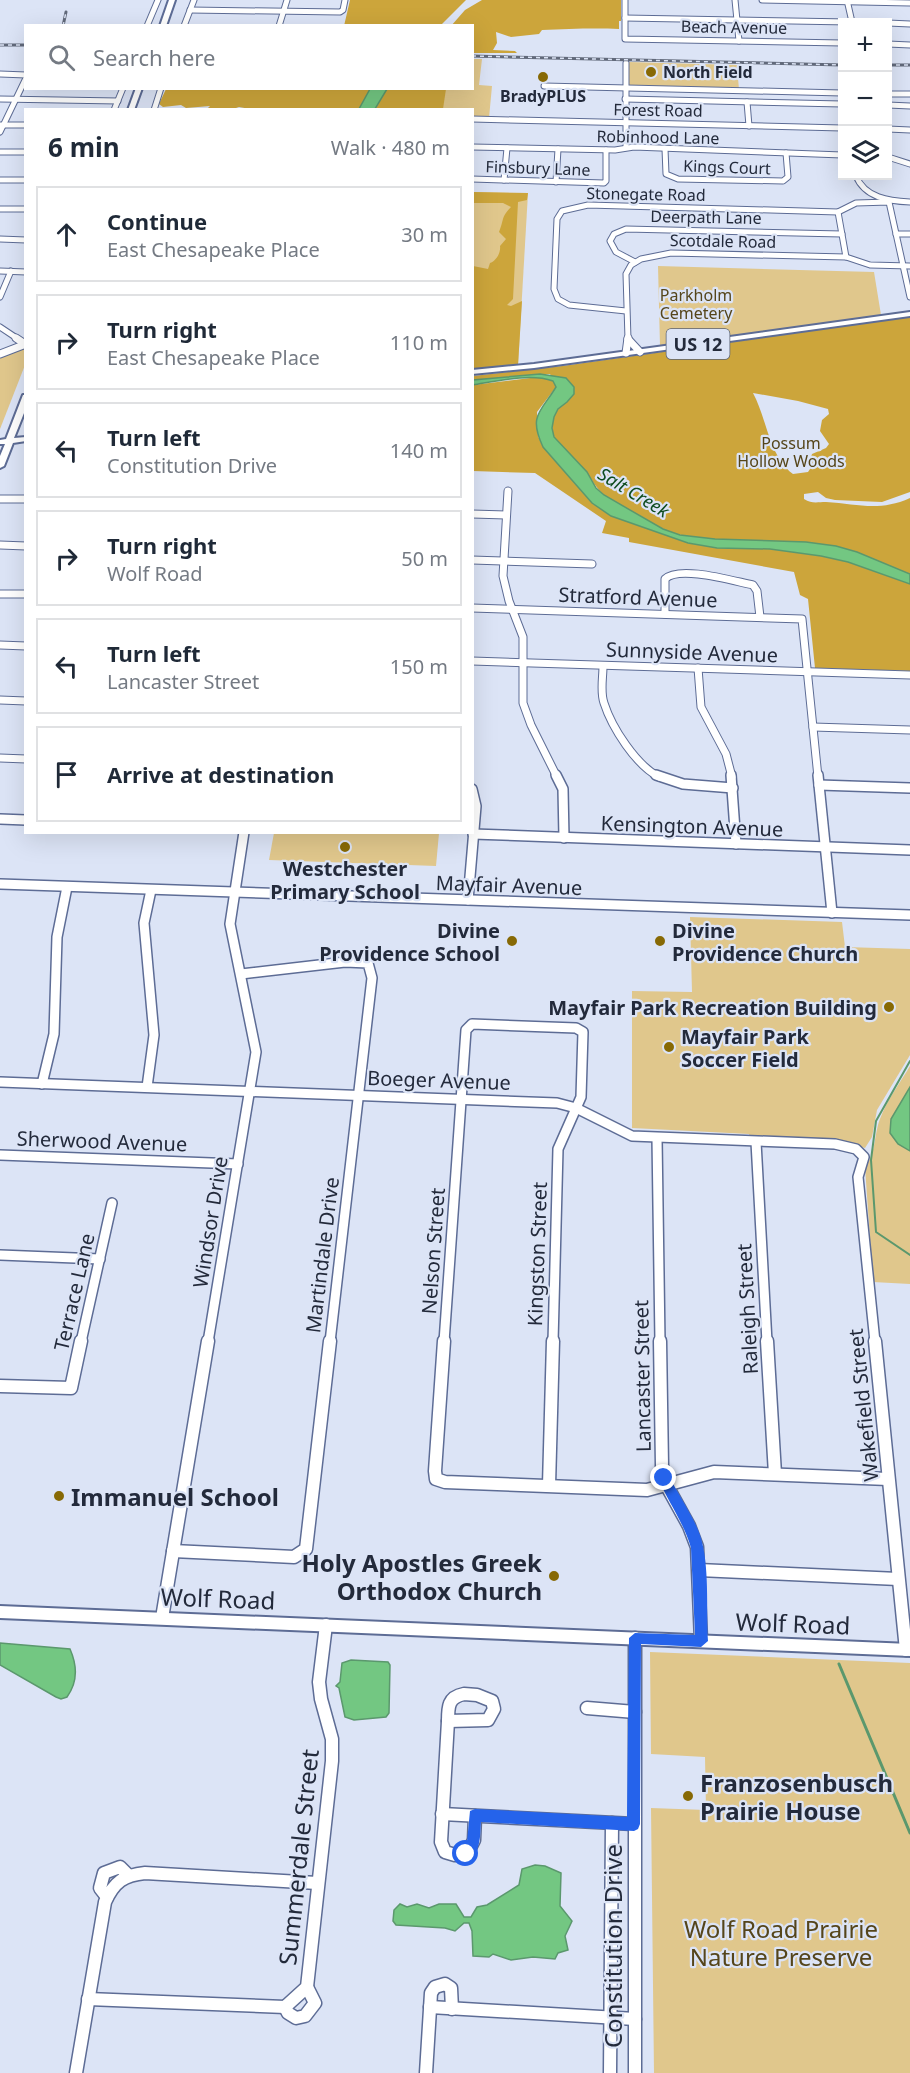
<!DOCTYPE html>
<meta charset="utf-8">
<style>
body{margin:0;font-family:"Noto Sans",sans-serif;background:#f2f2f3;color:#1f2937}
.controls{position:absolute;right:18px;top:18px;display:grid;overflow:hidden;border-radius:0px;box-shadow:0 6px 24px #0002}
.controls button{width:54px;height:54px;display:grid;place-items:center;padding:0;border:0;border-bottom:2px solid #e0e1e3;background:#fff;color:#1f2937;font:30px sans-serif}
.stop{position:absolute;width:18px;height:18px;margin:-14px;border:4px solid #2563eb;border-radius:50%;background:#fff}
.stop.end{background:#2563eb;border-color:#fff;box-shadow:0 2px 6px #0008}
.list{margin:0;padding:0;list-style:none}
h2{display:flex;justify-content:space-between;align-items:center;height:78px;margin:0;padding:0 24px;font-size:26px}
h2 small{font-size:20px;font-weight:400;color:#747a83}
.list li{display:grid;grid-template-columns:39px 1fr auto;gap:18px;align-items:center;box-sizing:border-box;height:96px;margin:0 12px 12px;padding:0 12px;border:2px solid #e0e1e3;border-radius:0px}
.list b{display:block;font-size:22px;white-space:nowrap}
.list p{margin:0;font-size:20px;white-space:nowrap;color:#747a83}
.list em{font-size:20px;font-style:normal;color:#747a83}
.icon{flex:none;width:33px;height:33px;fill:none;stroke:currentColor;stroke-width:2;stroke-linecap:round;stroke-linejoin:round}
.map{position:relative;flex:none;width:910px;height:2073px;overflow:hidden}
.search{position:absolute;background:#fff;box-shadow:0 6px 24px #0002;left:24px;top:24px;width:450px;height:66px;display:flex;align-items:center;gap:15px;box-sizing:border-box;padding:0 21px;border-radius:0px;color:#747a83;font-size:22px}
.panel{position:absolute;background:#fff;box-shadow:0 6px 24px #0002;left:24px;top:108px;width:450px;height:726px;border-radius:0px}
.map>svg:first-child{display:block}
.green{fill:#e0c78c}
.forest{fill:#cca53b;fill-rule:evenodd}
.water{fill:#73c782;stroke:#5b986d;stroke-width:1.5}
.lines{fill:none;stroke-linecap:round;stroke-linejoin:round}
.stream-far1{stroke:#5b986d;stroke-width:2}
.stream{stroke:#5b986d;stroke-width:3}
.minor-far3-casing{stroke:#5d6c95;stroke-width:7}
.minor-far2-casing{stroke:#5d6c95;stroke-width:9}
.minor-far1-casing{stroke:#5d6c95;stroke-width:12}
.minor-casing{stroke:#5d6c95;stroke-width:15}
.major-casing{stroke:#5d6c95;stroke-width:4}
.minor-far3{stroke:#fff;stroke-width:5}
.minor-far2{stroke:#fff;stroke-width:7}
.minor-far1{stroke:#fff;stroke-width:9}
.minor{stroke:#fff;stroke-width:12}
.major{fill:#fff;fill-rule:evenodd}
.rail-casing{stroke:#61697a;stroke-width:3}
.rail{stroke:#dce4f6;stroke-width:1.5;stroke-dasharray:4;stroke-linecap:butt}
.route{fill:#2563eb}
.poi-dot{fill:#876905;stroke:#dce4f6;stroke-width:2}
.labels{text-anchor:middle;dominant-baseline:central;stroke-width:4.5;stroke-linejoin:round;paint-order:stroke}
.far-street-label{font-size:16px;fill:#232a3b;stroke:#dce4f6}
.far-poi-label{font-size:16px;font-weight:bold;fill:#232a3b;stroke:#dce4f6;text-anchor:start}
.far-park-label{font-size:16px;fill:#55451a;stroke:#dce4f6}
.shield{fill:#dce4f6;stroke:#5a6273;stroke-width:1.5}
.shield-label{font-size:18px;font-weight:bold;fill:#232a3b}
.far-water-label{font-size:18px;font-style:italic;fill:#0e4c1f;stroke:#dce4f6}
.street-label{font-size:20px;fill:#232a3b;stroke:#dce4f6}
.poi-label{font-size:20px;font-weight:bold;fill:#232a3b;stroke:#dce4f6;text-anchor:end}
.near-poi-label{font-size:24px;font-weight:bold;fill:#232a3b;stroke:#dce4f6;text-anchor:start}
.near-street-label{font-size:24px;fill:#232a3b;stroke:#dce4f6}
.near-park-label{font-size:24px;fill:#55451a;stroke:#dce4f6}
</style>
<div class="map">
<svg width="910" height="2073" viewBox="0 0 910 2073">
<rect width="100%" height="100%" fill="#dce4f6"/>
<g class="green">
<polygon points="473,59 482,59 479,85 492,86 489,118 473,118 472,110 375,110 387,89 472,88"/>
<polygon points="629,62 737,65 739,90 632,86 628,84"/>
<polygon points="473,192 528,193 518,365 473,369"/>
<polygon points="658,266 874,272 881,315 660,346"/>
<polygon points="25,348 25,365 0,429 0,356"/>
<polygon points="274,833 439,833 436,866 269,860"/>
<polygon points="690,917 842,922 845,947 910,949 910,1055 877,1110 872,1137 865,1148 840,1141 750,1138 749,1134 632,1128 632,991 692,992"/>
<path d="M910,1066v218l-37,-2 -8,-115c11,-13 9,-33 15,-48 7,-19 20,-36 30,-53z"/>
<polygon points="650,1652 910,1663 910,2073 654,2073 651,1808 706,1810 705,1757 651,1754"/>
</g>
<g class="forest">
<polygon points="350,0 466,0 441,25 344,26"/>
<path d="M482,0h139v21h-2v8c-25,-1 -52,0 -77,1l-3,4 -28,3 -15,-5 1,11 -4,7 22,1 2,2h-44l-1,-27h-21l14,-16z"/>
<polygon points="166,89 370,89 359,109 250,109 239,107 233,109 206,110 210,106 186,108 181,105 163,107 159,104"/>
<polygon points="387,89 446,89 443,109 375,110"/>
<path d="M473,192l55,1 -1,7 -9,2 -5,97 -6,6 4,1 11,-5 -4,64 -45,4v-103l15,3 2,-6c6,-2 11,-10 10,-17l6,-7 -7,-7c5,-12 2,-15 12,-25l-8,-4h-30z"/>
<path d="M910,317v175l-28,10 -47,-2 -9,-2 -8,-6 -14,2v5c8,5 13,3 22,3 32,2 53,10 84,-4v76c-27,-6 -50,-24 -77,-28 -50,-8 -102,-1 -152,-11 -27,-5 -54,-26 -77,-40 -8,-7 -11,-14 -17,-22 -12,-17 -40,-28 -34,-53 2,-9 7,-14 14,-18l-17,-28 -77,6v-4l89,-10zM753,393l45,8 30,8 1,5 -7,6 -2,11 9,13 -3,4 -14,6 -2,7 2,5 -4,6 -15,2c-24,-18 -26,-55 -40,-81z"/>
<polygon points="530,378 544,378 553,381 556,387 537,412 538,436 543,447 592,503 611,516 688,543 717,548 770,549 821,556 848,562 910,584 910,671 815,668 808,599 800,595 794,572 629,542 629,538 602,533 606,521 535,473 473,471 473,473 473,385"/>
</g>
<g class="water">
<polygon points="370,89 387,89 375,109 359,109"/>
<path d="M540,374l26,4 8,9v7l-7,8 -9,7 -4,8 -2,11 2,9 33,35 9,16 8,7 59,34 17,6 35,4 91,3 30,4 21,6 53,22v10l-62,-22 -27,-6 -51,-7 -53,-1 -29,-5 -77,-27 -19,-13 -49,-56c-15,-32 -2,-35 13,-60l-3,-6c-23,-8 -56,0 -80,4v-5z"/>
<polygon points="910,1087 910,1151 898,1144 890,1133 891,1119"/>
<path d="M0,1643l70,6c7,16 8,33 -3,48l-6,2 -5,-2 -56,-32z"/>
<polygon points="351,1660 388,1662 390,1665 389,1713 386,1717 354,1720 345,1717 339,1688 336,1686 340,1682 342,1663"/>
<polygon points="535,1865 545,1866 561,1873 560,1906 572,1921 565,1936 568,1950 558,1953 555,1959 533,1957 511,1960 493,1954 489,1957 473,1956 472,1931 469,1923 464,1923 455,1931 445,1928 396,1925 393,1921 394,1910 400,1904 407,1907 417,1904 429,1908 439,1904 456,1904 464,1917 471,1917 477,1907 487,1905 519,1885 522,1869"/>
</g>
<g class="lines">
<polyline class="stream-far1" points="910,1061 876,1121 871,1160 876,1232 910,1255"/>
<polyline class="stream" points="839,1664 910,1833"/>
<defs>
<g id="minor-far3">
<polyline points="625,0 625,39 842,43"/>
<polyline points="735,0 739,41"/>
<polyline points="762,0 910,3"/>
<polyline points="847,0 852,22"/>
<polyline points="190,10 340,12 343,10 345,0"/>
<polyline points="625,18 850,22"/>
<polyline points="888,23 910,24"/>
<polyline points="147,26 158,0"/>
<polyline points="184,26 194,0"/>
<polyline points="279,26 287,0"/>
<polyline points="888,44 910,45"/>
<polyline points="626,63 626,147"/>
<polyline points="0,74 26,75"/>
<polyline points="544,86 842,93"/>
<polyline points="888,94 910,94"/>
<polyline points="0,99 118,101"/>
<polyline points="625,99 842,104"/>
<polyline points="747,102 749,126"/>
<polyline points="888,105 910,106"/>
<polyline points="114,110 123,88"/>
<polyline points="154,110 161,88"/>
<polyline points="472,119 842,128"/>
<polyline points="0,125 26,125"/>
<polyline points="888,129 910,130"/>
<polyline points="0,132 26,78"/>
<polyline points="472,147 615,150 634,147 842,155"/>
<polyline points="665,149 666,174 678,179 783,181 788,177 786,153"/>
<polyline points="0,152 26,152"/>
<polyline points="888,157 910,164"/>
<path d="M856,176c9,22 33,25 54,26"/>
<polyline points="472,179 604,183 606,181 606,150"/>
<polyline points="0,180 26,180"/>
<polyline points="504,180 507,148"/>
<polyline points="556,182 558,149"/>
<polyline points="0,209 26,209"/>
<polyline points="896,234 910,234"/>
<polyline points="0,239 26,240"/>
<polyline points="846,257 870,265 910,266"/>
<polyline points="635,262 616,252 610,241 614,234 626,229 842,234"/>
<polyline points="0,271 26,272"/>
<polyline points="0,297 11,271"/>
<polyline points="626,311 569,305 558,299 554,289 557,219 562,211 588,205 838,212 856,203 889,202 910,297"/>
<polyline points="0,327 18,339"/>
<polyline points="628,339 626,274 631,265 641,259 671,253 846,257 838,212"/>
</g>
<g id="minor-far2">
<polyline points="16,338 25,344"/>
<polyline points="628,339 640,352"/>
<polyline points="626,353 628,338"/>
<polyline points="0,354 26,344"/>
<polyline points="508,491 503,576 509,601 523,637 523,703 531,725 557,777"/>
<polyline points="0,499 26,499"/>
<polyline points="472,514 506,515"/>
<polyline points="0,545 26,546"/>
<polyline points="472,560 592,564"/>
<polyline points="0,594 26,594"/>
<polyline points="472,608 802,619 818,777"/>
<path d="M665,614v-35c14,-14 68,2 88,6l4,6 3,26"/>
<polyline points="0,645 26,646"/>
<polyline points="472,661 910,675"/>
<path d="M603,666c0,12 -3,26 1,37 8,25 32,62 55,74"/>
<polyline points="698,668 701,707 726,754 732,777"/>
<polyline points="0,700 26,701"/>
<polyline points="813,727 910,730"/>
<polyline points="0,758 26,759"/>
</g>
<g id="minor-far1">
<polyline points="556,775 563,789 564,838"/>
<polyline points="656,775 683,784 733,788"/>
<polyline points="731,775 736,844"/>
<polyline points="818,775 832,913"/>
<polyline points="819,785 910,788"/>
<polyline points="0,819 26,820"/>
<polyline points="473,834 910,850"/>
<polyline points="0,884 910,915"/>
<polyline points="468,900 476,806 472,789"/>
<polyline points="241,974 345,962 368,963 372,978 330,1342"/>
<polyline points="0,1082 557,1103 576,1108 632,1136 835,1144 856,1149 864,1157 858,1177 875,1342"/>
<polyline points="42,1084 54,1034 57,937 67,887"/>
<polyline points="147,1087 154,1035 144,923 151,890"/>
<polyline points="657,1138 660,1342"/>
<polyline points="756,1142 767,1342"/>
<polyline points="0,1155 238,1164"/>
<polyline points="0,1255 100,1259"/>
<polyline points="81,1342 112,1203"/>
<polyline points="208,1342 256,1052 230,924 244,832"/>
<polyline points="444,1342 466,1030 472,1024 576,1028 583,1032 581,1097 558,1149 553,1342"/>
</g>
<g id="minor">
<polyline points="444,1341 435,1471 436,1479 445,1482 647,1490 714,1472 888,1479"/>
<polyline points="660,1341 662,1466 668,1488 689,1526 697,1547 701,1641"/>
<polyline points="767,1341 775,1474"/>
<polyline points="875,1341 906,1650"/>
<polyline points="0,1386 71,1388 81,1341"/>
<polyline points="549,1485 553,1341"/>
<polyline points="173,1551 294,1557 306,1549 330,1341"/>
<polyline points="699,1570 898,1579"/>
<polyline points="162,1618 208,1341"/>
<polyline points="635,1638 635,2073"/>
<path d="M464,1694l13,1 15,6 2,8 -6,11 -40,1c0,-14 0,-24 16,-27z"/>
<polyline points="587,1708 635,1712"/>
<polyline points="448,1721 441,1842 445,1852 455,1855 468,1852 474,1840 475,1816"/>
<polyline points="442,1814 634,1824"/>
<polyline points="107,1897 100,1888 104,1873 120,1867 128,1875"/>
<polyline points="88,1999 285,2007 307,1987 332,1761 332,1739 321,1699 319,1682 326,1625"/>
<polyline points="285,2007 288,2013 296,2018 305,2016 315,2003 307,1987"/>
<polyline points="430,2007 635,2019"/>
<path d="M76,2073l29,-171c9,-20 19,-27 40,-29l172,10"/>
<polyline points="426,2073 431,1993 435,1987 445,1984 451,1988 452,2009"/>
<polyline points="610,2073 612,1823"/>
</g>
<g id="major">
<polygon points="169,0 175,0 166,26 160,26"/>
<polygon points="136,88 142,88 134,110 128,110"/>
<polygon points="910,312 910,316 534,368 472,374 472,370 534,364"/>
<polygon points="23,395 26,395 26,408 14,438 26,437 26,441 13,443 4,466 0,468 0,456 5,444 0,444 0,440 6,439"/>
<polygon points="0,1606 910,1644 910,1656 0,1618"/>
</g>
</defs>
<use href="#minor-far3" class="minor-far3-casing"/>
<use href="#minor-far2" class="minor-far2-casing"/>
<use href="#minor-far1" class="minor-far1-casing"/>
<use href="#minor" class="minor-casing"/>
<use href="#major" class="major-casing"/>
<use href="#minor-far3" class="minor-far3"/>
<use href="#minor-far2" class="minor-far2"/>
<use href="#minor-far1" class="minor-far1"/>
<use href="#minor" class="minor"/>
<use href="#major" class="major"/>
<defs>
<g id="rail">
<polyline points="63,26 66,12"/>
<polyline points="0,45 26,45"/>
<polyline points="472,56 842,65"/>
<polyline points="888,65 910,65"/>
</g>
</defs>
<use href="#rail" class="rail-casing"/>
<use href="#rail" class="rail"/>
</g>
<path class="route" d="M664,1472l4,2c9,19 26,43 32,61 10,30 6,74 8,106l-7,6 -60,-3 -1,180 -2,5 -4,2 -153,-9c-1,15 0,32 -15,39l-5,-2 -2,-5 8,-12 3,-31 5,-2 152,8 2,-179 6,-5 60,2 -4,-87c-7,-25 -23,-46 -33,-70z"/>
<g class="poi-dot">
<circle cx="651" cy="72" r="6"/>
<circle cx="543" cy="77" r="6"/>
<circle cx="345" cy="847" r="6"/>
<circle cx="512" cy="941" r="6"/>
<circle cx="660" cy="941" r="6"/>
<circle cx="889" cy="1007" r="6"/>
<circle cx="669" cy="1047" r="6"/>
<circle cx="59" cy="1496" r="6"/>
<circle cx="554" cy="1576" r="6"/>
<circle cx="688" cy="1796" r="6"/>
</g>
<g class="labels">
<g class="far-street-label">
<text transform="translate(734 27) rotate(1)">Beach Avenue</text>
<text transform="translate(658 110) rotate(1)">Forest Road</text>
<text transform="translate(658 137) rotate(1)">Robinhood Lane</text>
<text transform="translate(727 167) rotate(2)">Kings Court</text>
<text transform="translate(538 168) rotate(2)">Finsbury Lane</text>
<text transform="translate(646 194) rotate(1)">Stonegate Road</text>
<text transform="translate(706 217) rotate(1)">Deerpath Lane</text>
<text transform="translate(723 241) rotate(1)">Scotdale Road</text>
</g>
<g class="far-poi-label">
<text x="663" y="72">North Field</text>
<text x="543" y="96" text-anchor="middle">BradyPLUS</text>
</g>
<g class="far-park-label">
<text x="696" y="295">Parkholm<tspan x="696" dy="18">Cemetery</tspan></text>
<text x="791" y="443">Possum<tspan x="791" dy="18">Hollow Woods</tspan></text>
</g>
<rect class="shield" x="666.5" y="329" width="63" height="30" rx="4.5"/>
<g class="shield-label">
<text x="698" y="344">US 12</text>
</g>
<g class="far-water-label">
<text transform="translate(634 492) rotate(31)">Salt Creek</text>
</g>
<g class="street-label">
<text transform="translate(638 597) rotate(2)">Stratford Avenue</text>
<text transform="translate(692 652) rotate(2)">Sunnyside Avenue</text>
<text transform="translate(692 826) rotate(2)">Kensington Avenue</text>
<text transform="translate(509 885) rotate(2)">Mayfair Avenue</text>
<text transform="translate(439 1080) rotate(2)">Boeger Avenue</text>
<text transform="translate(102 1141) rotate(2)">Sherwood Avenue</text>
<text transform="translate(210 1222) rotate(-81)">Windsor Drive</text>
<text transform="translate(433 1251) rotate(-86)">Nelson Street</text>
<text transform="translate(537 1254) rotate(-88)">Kingston Street</text>
<text transform="translate(322 1255) rotate(-83)">Martindale Drive</text>
<text transform="translate(74 1292) rotate(-77)">Terrace Lane</text>
<text transform="translate(747 1309) rotate(-93)">Raleigh Street</text>
<text transform="translate(642 1376) rotate(-91)">Lancaster Street</text>
<text transform="translate(863 1405) rotate(-96)">Wakefield Street</text>
</g>
<g class="poi-label">
<text x="345" y="868" text-anchor="middle">Westchester<tspan x="345" dy="23">Primary School</tspan></text>
<text x="500" y="930">Divine<tspan x="500" dy="23">Providence School</tspan></text>
<text x="672" y="930" text-anchor="start">Divine<tspan x="672" dy="23">Providence Church</tspan></text>
<text x="877" y="1007">Mayfair Park Recreation Building</text>
<text x="681" y="1036" text-anchor="start">Mayfair Park<tspan x="681" dy="23">Soccer Field</tspan></text>
</g>
<g class="near-poi-label">
<text x="71" y="1496">Immanuel School</text>
<text x="542" y="1562" text-anchor="end">Holy Apostles Greek<tspan x="542" dy="28">Orthodox Church</tspan></text>
<text x="700" y="1782">Franzosenbusch<tspan x="700" dy="28">Prairie House</tspan></text>
</g>
<g class="near-street-label">
<text transform="translate(218 1598) rotate(2)">Wolf Road</text>
<text transform="translate(793 1623) rotate(2)">Wolf Road</text>
<text transform="translate(298 1857) rotate(-84)">Summerdale Street</text>
<text transform="translate(612 1946) rotate(-90)">Constitution Drive</text>
</g>
<g class="near-park-label">
<text x="781" y="1928">Wolf Road Prairie<tspan x="781" dy="28">Nature Preserve</tspan></text>
</g>
</g>
</svg>
<div class="controls">
<button>+</button>
<button>−</button>
<button><svg class="icon" aria-label="layers" viewBox="0 0 24 24"><path d="M12 4l9 5-9 5-9-5zM3 14l9 5 9-5"/></svg></button>
</div>
<div class="stop" style="left:466px;top:1854px"></div>
<div class="stop end" style="left:664px;top:1478px"></div>
<div class="search"><svg class="icon" aria-label="search" viewBox="0 0 24 24"><circle cx="10" cy="10" r="6"/><path d="M15 15l6 6"/></svg>Search here</div>
<section class="panel">
<h2>6 min<small>Walk · 480 m</small></h2>
<ul class="list">
<li><svg class="icon" aria-label="ahead" viewBox="0 0 24 24"><path d="M12 20V5M6 11l6-6 6 6"/></svg><div><b>Continue</b><p>East Chesapeake Place</p></div><em>30 m</em></li>
<li><svg class="icon" aria-label="right" viewBox="0 0 24 24"><path d="M7 20v-9h11M14 6l5 5-5 5"/></svg><div><b>Turn right</b><p>East Chesapeake Place</p></div><em>110 m</em></li>
<li><svg class="icon" aria-label="left" viewBox="0 0 24 24"><path d="M17 20v-9H6M10 6l-5 5 5 5"/></svg><div><b>Turn left</b><p>Constitution Drive</p></div><em>140 m</em></li>
<li><svg class="icon" aria-label="right" viewBox="0 0 24 24"><path d="M7 20v-9h11M14 6l5 5-5 5"/></svg><div><b>Turn right</b><p>Wolf Road</p></div><em>50 m</em></li>
<li><svg class="icon" aria-label="left" viewBox="0 0 24 24"><path d="M17 20v-9H6M10 6l-5 5 5 5"/></svg><div><b>Turn left</b><p>Lancaster Street</p></div><em>150 m</em></li>
<li><svg class="icon" aria-label="arrive" viewBox="0 0 24 24"><path d="M6 21V4h12l-3 4 3 4H6"/></svg><div><b>Arrive at destination</b></div></li>
</ul>
</section>
</div>
